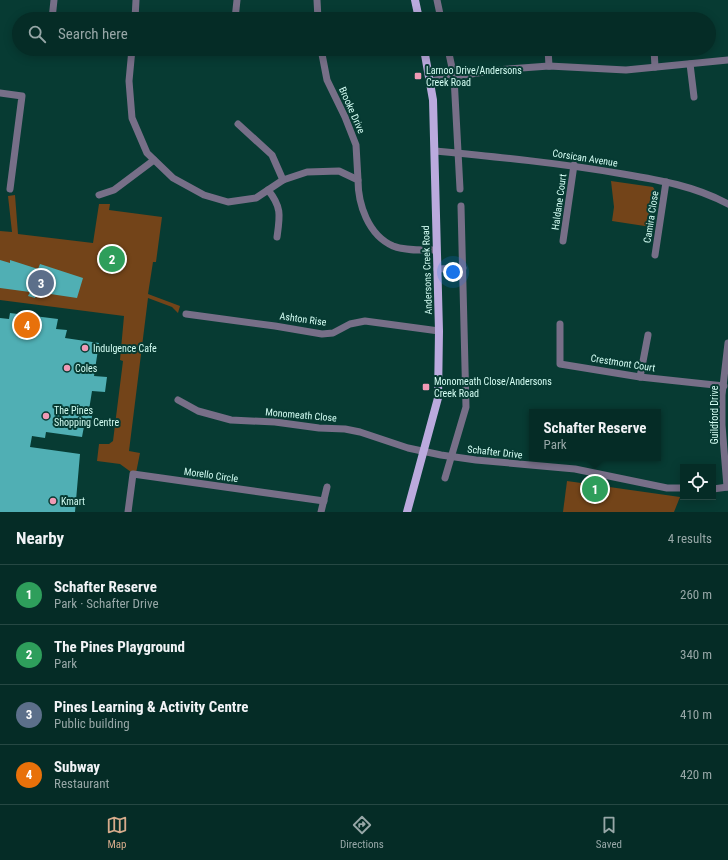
<!DOCTYPE html>
<meta charset="utf-8">
<style>
body{margin:0;font-family:"Roboto Condensed",sans-serif;background:#0e342e;color:#f1f3f6}
.controls{position:absolute;right:12px;bottom:12px;display:grid;overflow:hidden;border-radius:0px;box-shadow:0 2px 10px #0003}
.controls button{width:36px;height:36px;display:grid;place-items:center;padding:0;border:0;border-bottom:1px solid #264843;background:#052c26;color:#f1f3f6;font:20px sans-serif}
.you{position:absolute;left:453px;top:272px;width:14px;height:14px;margin:-10px;border:3px solid #fff;border-radius:50%;background:#1a73e8;box-shadow:0 0 0 6px #1a73e833}
.badge{display:grid;place-items:center;width:26px;height:26px;border-radius:50%;background:#d6ab8b;color:#fff;font-size:13px;font-weight:700}
.pin{position:absolute;translate:-50% -50%;border:2px solid #fff;box-shadow:0 1px 4px #0006}
.popup{position:absolute;left:529px;top:409px;width:132px;height:52px;box-sizing:border-box;display:grid;place-content:center;border-radius:0px;background:#052c26;filter:drop-shadow(0 1px 3px #0005);font-size:13px;white-space:nowrap;color:#97a7a7}
.popup b{font-size:15px;color:#f1f3f6}
.popup::after{content:'';position:absolute;left:50%;top:100%;margin-left:-8px;border:8px solid transparent;border-top-color:#052c26}
.list{margin:0;padding:0;list-style:none}
h2{display:flex;justify-content:space-between;align-items:center;height:52px;margin:0;padding:0 16px;font-size:17px}
h2 small{font-size:13px;font-weight:400;color:#97a7a7}
.list li{display:grid;grid-template-columns:26px 1fr auto;gap:12px;align-items:center;box-sizing:border-box;height:60px;padding:0 16px;border-top:1px solid #264843}
.list b{display:block;font-size:15px;white-space:nowrap}
.list p{margin:0;font-size:13px;white-space:nowrap;color:#97a7a7}
.list em{font-size:13px;font-style:normal;color:#97a7a7}
.icon{flex:none;width:22px;height:22px;fill:none;stroke:currentColor;stroke-width:2;stroke-linecap:round;stroke-linejoin:round}
.map{position:relative;flex:none;width:728px;height:512px;overflow:hidden}
.search{position:absolute;background:#052c26;box-shadow:0 2px 10px #0003;left:12px;right:12px;top:12px;height:44px;display:flex;align-items:center;gap:10px;box-sizing:border-box;padding:0 14px;border-radius:22px;color:#97a7a7;font-size:15px}
.sheet{height:292px;background:#052c26}
nav{display:flex;justify-content:space-around;align-items:center;box-sizing:border-box;height:56px;border-top:1px solid #264843;background:#052c26;font-size:11px;color:#97a7a7}
nav a{display:grid;justify-items:center;gap:2px}
nav .on{color:#d6ab8b}
.map>svg:first-child{display:block}
.green{fill:#734419}
.building{fill:#50afb4}
.lines{fill:none;stroke-linecap:round;stroke-linejoin:round}
.minor{stroke:#776f88;stroke-width:7}
.major{stroke:#bbaade;stroke-width:8}
.poi-dot{fill:#f09ab5;stroke:#073b33;stroke-width:1.5}
.labels{text-anchor:middle;dominant-baseline:central;stroke-width:4;stroke-linejoin:round;paint-order:stroke}
.poi-label{font-size:10px;fill:#d3fdf3;stroke:#073b33;text-anchor:start}
.street-label{font-size:10px;fill:#d3fdf3;stroke:#073b33}
</style>
<div class="map">
<svg width="728" height="512" viewBox="0 0 728 512">
<rect width="100%" height="100%" fill="#073b33"/>
<g class="green">
<polygon points="611,181 653,187 656,192 651,227 612,221 614,207"/>
<polygon points="15,195 18,234 93,243 99,204 110,204 109,210 162,217 156,262 153,262 148,294 180,306 178,313 172,307 148,298 129,451 140,453 136,473 131,472 120,464 97,461 99,444 109,444 113,441 123,361 120,360 124,316 0,300 0,231 12,232 8,196"/>
<polygon points="567,481 680,497 674,512 563,512"/>
</g>
<g class="building">
<polygon points="0,260 10,263 10,260 38,269 40,264 83,278 77,298 37,292 35,298 28,296 30,292 0,288"/>
<polygon points="10,313 58,319 56,329 67,330 65,338 99,343 94,376 107,377 105,392 92,391 89,410 93,411 91,422 85,421 82,437 46,432 45,438 32,436 30,447 80,454 75,512 0,512 0,318 9,319"/>
</g>
<g class="lines">
<g class="minor">
<polyline points="317,0 318,19"/>
<polyline points="437,0 441,19"/>
<polyline points="52,19 54,0"/>
<polyline points="135,19 136,0"/>
<polyline points="235,19 237,0"/>
<path d="M132,49l-3,32 3,37 15,35 26,25 31,17 24,7 28,-4 27,-18 24,-8 32,-1 19,9c0,24 10,55 35,66 13,5 29,4 43,4"/>
<polyline points="321,49 327,80 345,117 356,145 358,180"/>
<polyline points="448,49 454,77 460,189"/>
<polyline points="548,49 549,66"/>
<polyline points="654,49 655,67"/>
<polyline points="690,64 694,97"/>
<polyline points="430,81 495,70 549,66 626,70 728,60"/>
<polyline points="0,93 22,96 10,189"/>
<polyline points="238,124 272,155 283,180"/>
<path d="M435,151c63,6 125,12 188,23 36,6 72,12 105,30"/>
<path d="M268,190c14,17 12,26 9,47"/>
<polyline points="99,195 114,190 154,160"/>
<polyline points="563,241 574,165"/>
<polyline points="655,255 666,182"/>
<polyline points="437,269 463,268"/>
<polyline points="186,314 275,326 322,334 333,333 350,324 365,321 439,331"/>
<polyline points="560,324 560,364 640,377 724,386"/>
<polyline points="640,377 648,335"/>
<polyline points="178,400 198,411 231,420 275,422 319,428 345,429 360,432 408,448 441,455 476,460 575,469 667,488 683,488"/>
<polyline points="445,478 466,407 461,206"/>
<polyline points="727,487 722,425 722,395 728,343"/>
<polyline points="713,489 728,487"/>
<polyline points="128,512 133,474 324,501"/>
<polyline points="321,512 327,487"/>
</g>
<g class="major">
<polyline points="415,0 419,19"/>
<polyline points="407,512 438,398 439,331 433,100 424,49"/>
</g>
</g>
<g class="poi-dot">
<rect x="414" y="72" width="8" height="8" rx="2"/>
<circle cx="85" cy="348" r="4"/>
<circle cx="67" cy="368" r="4"/>
<rect x="422" y="383" width="8" height="8" rx="2"/>
<circle cx="46" cy="416" r="4"/>
<circle cx="53" cy="501" r="4"/>
</g>
<g class="labels">
<g class="poi-label">
<text x="426" y="70">Larnoo Drive/Andersons<tspan x="426" dy="12">Creek Road</tspan></text>
<text x="93" y="348">Indulgence Cafe</text>
<text x="75" y="368">Coles</text>
<text x="434" y="381">Monomeath Close/Andersons<tspan x="434" dy="12">Creek Road</tspan></text>
<text x="54" y="410">The Pines<tspan x="54" dy="12">Shopping Centre</tspan></text>
<text x="61" y="501">Kmart</text>
</g>
<g class="street-label">
<text transform="translate(352 110) rotate(66)">Brooke Drive</text>
<text transform="translate(585 158) rotate(9)">Corsican Avenue</text>
<text transform="translate(559 202) rotate(-82)">Haldane Court</text>
<text transform="translate(651 217) rotate(-81)">Camira Close</text>
<text transform="translate(427 270) rotate(-92)">Andersons Creek Road</text>
<text transform="translate(303 319) rotate(8)">Ashton Rise</text>
<text transform="translate(623 363) rotate(9)">Crestmont Court</text>
<text transform="translate(301 415) rotate(5)">Monomeath Close</text>
<text transform="translate(714 415) rotate(-90)">Guildford Drive</text>
<text transform="translate(495 452) rotate(6)">Schafter Drive</text>
<text transform="translate(211 475) rotate(8)">Morello Circle</text>
</g>
</g>
</svg>
<div class="controls">
<button><svg class="icon" aria-label="locate" viewBox="0 0 24 24"><circle cx="12" cy="12" r="6"/><path d="M12 2v4M12 18v4M2 12h4M18 12h4"/></svg></button>
</div>
<div class="you"></div>
<div class="pin badge" style="left:595px;top:489px;background:#2e9e5b">1</div>
<div class="popup"><b>Schafter Reserve</b>Park</div>
<div class="pin badge" style="left:112px;top:259px;background:#2e9e5b">2</div>
<div class="pin badge" style="left:41px;top:283px;background:#5c6f8a">3</div>
<div class="pin badge" style="left:27px;top:325px;background:#e8710a">4</div>
<div class="search"><svg class="icon" aria-label="search" viewBox="0 0 24 24"><circle cx="10" cy="10" r="6"/><path d="M15 15l6 6"/></svg>Search here</div>
</div>
<section class="sheet">
<h2>Nearby<small>4 results</small></h2>
<ul class="list">
<li><span class="badge" style="background:#2e9e5b">1</span><div><b>Schafter Reserve</b><p>Park · Schafter Drive</p></div><em>260 m</em></li>
<li><span class="badge" style="background:#2e9e5b">2</span><div><b>The Pines Playground</b><p>Park</p></div><em>340 m</em></li>
<li><span class="badge" style="background:#5c6f8a">3</span><div><b>Pines Learning &amp; Activity Centre</b><p>Public building</p></div><em>410 m</em></li>
<li><span class="badge" style="background:#e8710a">4</span><div><b>Subway</b><p>Restaurant</p></div><em>420 m</em></li>
</ul>
</section>
<nav>
<a class="on"><svg class="icon" aria-label="map" viewBox="0 0 24 24"><path d="M3 6l6-2 6 2 6-2v14l-6 2-6-2-6 2zM9 4v14M15 6v14"/></svg>Map</a>
<a><svg class="icon" aria-label="directions" viewBox="0 0 24 24"><path d="M12 3l9 9-9 9-9-9zM9 14v-3h6M13 9l2 2-2 2"/></svg>Directions</a>
<a><svg class="icon" aria-label="saved" viewBox="0 0 24 24"><path d="M7 4h10v16l-5-4-5 4z"/></svg>Saved</a>
</nav>
